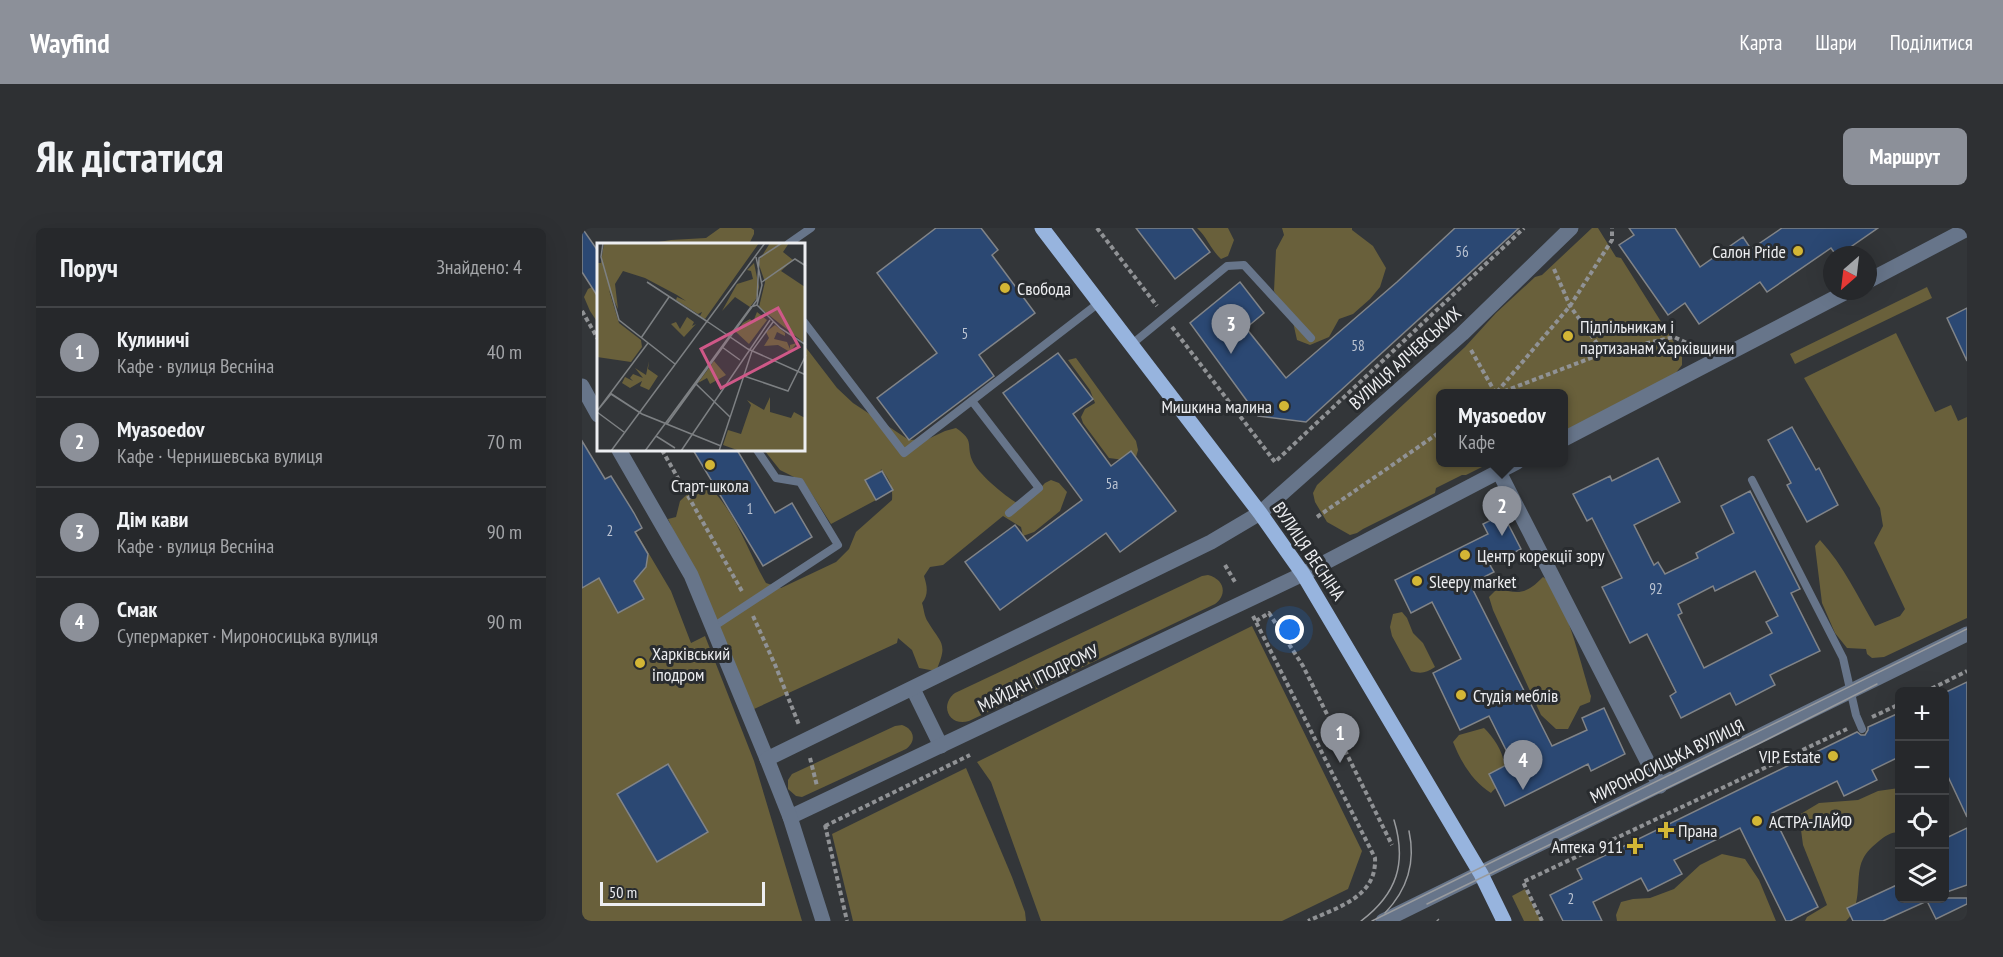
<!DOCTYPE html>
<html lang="uk">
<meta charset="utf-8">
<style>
body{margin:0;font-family:"PT Sans Narrow",sans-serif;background:#2e3033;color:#f1f3f6}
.controls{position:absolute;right:18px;bottom:18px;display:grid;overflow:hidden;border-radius:9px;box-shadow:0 6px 24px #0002}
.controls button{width:54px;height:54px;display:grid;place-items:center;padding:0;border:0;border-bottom:2px solid #424447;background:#26282b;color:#f1f3f6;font:30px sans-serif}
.compass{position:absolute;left:1241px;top:18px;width:54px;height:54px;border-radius:50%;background:#26282b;box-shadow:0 6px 24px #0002;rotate:208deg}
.scale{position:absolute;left:18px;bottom:15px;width:165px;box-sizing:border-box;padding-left:6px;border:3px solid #edeef1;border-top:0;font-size:16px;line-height:21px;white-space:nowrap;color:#edeef1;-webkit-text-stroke:4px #292c2f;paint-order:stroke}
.you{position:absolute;left:708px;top:402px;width:21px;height:21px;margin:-15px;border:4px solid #fff;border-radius:50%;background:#1a73e8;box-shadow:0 0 0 9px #1a73e833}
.badge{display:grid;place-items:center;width:39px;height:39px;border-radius:50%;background:#8c9099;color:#fff;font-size:20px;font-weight:700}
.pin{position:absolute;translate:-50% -50px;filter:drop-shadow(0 2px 3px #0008)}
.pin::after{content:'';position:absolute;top:32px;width:21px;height:18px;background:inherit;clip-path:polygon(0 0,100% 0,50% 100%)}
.popup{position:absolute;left:854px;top:161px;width:132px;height:78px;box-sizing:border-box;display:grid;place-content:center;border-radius:9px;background:#26282b;filter:drop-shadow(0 2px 4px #0005);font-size:20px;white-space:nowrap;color:#a4a6a9}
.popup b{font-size:22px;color:#f1f3f6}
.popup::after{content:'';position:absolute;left:50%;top:100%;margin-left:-12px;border:12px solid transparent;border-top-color:#26282b}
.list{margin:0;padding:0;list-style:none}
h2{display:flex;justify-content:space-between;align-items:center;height:78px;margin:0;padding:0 24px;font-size:26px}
h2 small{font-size:20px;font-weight:400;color:#a4a6a9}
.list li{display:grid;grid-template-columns:39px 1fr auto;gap:18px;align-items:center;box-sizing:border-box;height:90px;padding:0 24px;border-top:2px solid #424447}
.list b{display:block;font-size:22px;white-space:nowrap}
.list p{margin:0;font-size:20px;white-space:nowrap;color:#a4a6a9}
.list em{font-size:20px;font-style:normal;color:#a4a6a9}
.icon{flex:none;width:33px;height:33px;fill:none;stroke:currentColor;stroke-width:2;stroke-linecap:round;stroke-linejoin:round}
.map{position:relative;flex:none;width:1385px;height:693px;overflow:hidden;border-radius:9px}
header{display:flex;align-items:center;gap:36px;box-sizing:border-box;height:84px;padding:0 30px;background:#8c9099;color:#fff}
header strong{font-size:28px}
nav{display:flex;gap:33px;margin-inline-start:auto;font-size:21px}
.intro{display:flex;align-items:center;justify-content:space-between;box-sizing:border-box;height:144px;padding:0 36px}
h1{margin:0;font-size:42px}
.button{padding:15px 27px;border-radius:9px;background:#8c9099;color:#fff;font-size:21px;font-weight:700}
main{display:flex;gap:36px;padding:0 36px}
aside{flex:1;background:#26282b;border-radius:9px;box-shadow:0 6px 24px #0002}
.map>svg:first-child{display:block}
.green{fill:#69603b}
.building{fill:#2b4873;stroke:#818488;stroke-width:1.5;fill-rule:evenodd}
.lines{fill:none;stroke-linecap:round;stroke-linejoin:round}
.path{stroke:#909295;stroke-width:4;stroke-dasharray:4.5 3;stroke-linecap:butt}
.service{stroke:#67758a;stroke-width:8}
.minor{stroke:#67758a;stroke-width:15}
.tertiary{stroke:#67758a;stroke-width:15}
.primary{stroke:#97b4de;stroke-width:15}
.tram{stroke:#999b9e;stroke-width:1.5}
.poi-dot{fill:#d3b635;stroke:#292c2f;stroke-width:2}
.labels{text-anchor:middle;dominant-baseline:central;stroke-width:6;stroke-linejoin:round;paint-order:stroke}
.number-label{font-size:15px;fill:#bcc4d2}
.poi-label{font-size:18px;fill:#edeef1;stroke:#292c2f;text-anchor:start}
.street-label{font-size:18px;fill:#edeef1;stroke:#292c2f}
.inset-road{fill:none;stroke:#7d8083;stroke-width:1.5}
.view{fill:#cf5888;fill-opacity:0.15;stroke:#cf5888;stroke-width:3}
.inset-edge{fill:none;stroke:#edeef1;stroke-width:3}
</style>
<header>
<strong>Wayfind</strong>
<nav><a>Карта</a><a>Шари</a><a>Поділитися</a></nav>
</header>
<div class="intro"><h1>Як дістатися</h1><a class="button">Маршрут</a></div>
<main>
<aside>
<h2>Поруч<small>Знайдено: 4</small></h2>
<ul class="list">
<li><span class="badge">1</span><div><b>Кулиничі</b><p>Кафе · вулиця Весніна</p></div><em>40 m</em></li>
<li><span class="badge">2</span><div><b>Myasoedov</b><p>Кафе · Чернишевська вулиця</p></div><em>70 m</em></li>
<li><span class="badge">3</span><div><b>Дім кави</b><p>Кафе · вулиця Весніна</p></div><em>90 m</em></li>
<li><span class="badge">4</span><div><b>Смак</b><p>Супермаркет · Мироносицька вулиця</p></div><em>90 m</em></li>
</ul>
</aside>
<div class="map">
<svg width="1385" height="693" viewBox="0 0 1385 693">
<rect width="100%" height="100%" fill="#333639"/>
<g class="green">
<polygon points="138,0 169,0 172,2 172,6 167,16 64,16 89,12 124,10"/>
<path d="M615,0h31l6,12 -6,16 -7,3c-10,-9 -14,-22 -24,-31z"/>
<polygon points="700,0 770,0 770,2 791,18 804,40 798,59 788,71 771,86 757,91 747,109 728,117 715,112 711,94 692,63 694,22 702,7"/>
<polygon points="1010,0 1016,0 1034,29 1039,30 1100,127 1100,137 1093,146 982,205 982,166 858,166 858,234 918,235 904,237 884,247 880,247 854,260 853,265 781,301 775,305 768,307 745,294 733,274 731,265 735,257 883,119 914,85 953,49 960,47"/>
<polygon points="16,56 16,95 8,83 2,69 6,61"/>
<polygon points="1345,59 1350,70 1213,136 1208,126"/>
<path d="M1314,105l39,79 16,-7 7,16 9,-4v201l-83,39 -12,1 -5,-4 -1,-5 -19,-1 -12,-15 -13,-30 -7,-57 5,-6c24,26 38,57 55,86l25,-10 5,-7 -31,-66 9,-17 -3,-18 -76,-130z"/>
<path d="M222,117l33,43 16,15 56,37 19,-1 17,-8 11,-3c19,13 10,16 16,32 5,13 33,36 45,43l15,-6 13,-14 6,-3 8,3 8,9 -7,19 -26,21 -11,4 -2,-9 -18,-11 -60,49 -13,2 -6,9c3,10 5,18 -2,27 2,6 2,13 6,19 14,23 20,21 8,49l-17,-3 -7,-18 -14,-12 -1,5 -143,66 -86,-190 8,-2 4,-16 21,-20c32,21 46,70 65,102l15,5 55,-26 13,-13 7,-17 36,-32c1,-14 -2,-20 -11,-31l-5,31 -45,24 -27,-42 -24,-12 -16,-20h40z"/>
<polygon points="494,130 554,213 556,222 554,229 542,232 527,230 501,195 499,189 503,181 513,175 508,162 486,132"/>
<polygon points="0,213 89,363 109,415 123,408 172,533 220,693 0,693"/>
<path d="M626,347c16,4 20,19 7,29l-246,117c-20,6 -30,-16 -14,-28l247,-117z"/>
<path d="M961,349c20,10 40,95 48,119l-1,6 -10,4 -12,23h-12l-15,-14 -48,-105 -4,-13 8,-8c24,5 29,5 46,-12z"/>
<path d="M820,384l5,6 6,15 10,10 12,24c-9,6 -14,7 -24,4l-19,-35 -2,-9 3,-13z"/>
<polygon points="670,398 780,623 766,661 700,693 459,693 409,554 395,534"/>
<path d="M320,497c12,4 15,16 4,24l-104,48 -6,-1 -8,-7v-9l4,-6 103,-48z"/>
<path d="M902,500c13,13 27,35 17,53 -2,5 -7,8 -10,12 -18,-11 -30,-31 -38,-51l6,-7z"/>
<polygon points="384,540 430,649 443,684 444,693 271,693 250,606"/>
<path d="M1317,560v44c-8,0 -14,4 -20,9 -6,5 -13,11 -16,18 -9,17 1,46 -17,62h-41l2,-4 20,-12 -24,-60 -4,-30 20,-12 39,-3 20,-9z"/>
<polygon points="1140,626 1163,631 1177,652 1194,693 1035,693 1034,687 1039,674 1051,671 1068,670 1092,661 1118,637"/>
<polygon points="943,661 959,693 942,693 930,668"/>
</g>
<g class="building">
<polygon points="0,0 16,23 16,69 0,44"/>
<polygon points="354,0 399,0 416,22 410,27 453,85 397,127 412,148 327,212 295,170 355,125 295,45"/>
<polygon points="554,0 610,0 628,24 593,51"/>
<polygon points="873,0 937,0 724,194 676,188 608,95 658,54 682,85 664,100 704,150 815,54"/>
<polygon points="1047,0 1093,0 1118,39 1161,9 1169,21 1200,0 1296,0 1257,27 1254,27 1249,20 1185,64 1178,54 1117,96 1103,75 1086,87 1037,17 1052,7"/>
<polygon points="1385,80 1385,133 1365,90"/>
<polygon points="476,125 511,171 491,186 529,238 549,223 594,283 538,324 524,305 418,382 383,334 433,297 445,313 500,272 421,165"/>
<polygon points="1210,199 1234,242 1237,240 1256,277 1225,294 1205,257 1209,255 1186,212"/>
<polygon points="0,213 23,251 29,248 52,285 60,300 53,304 66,326 64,339 52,353 62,371 36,385 17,350 0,360"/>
<polygon points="111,222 155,222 193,285 210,275 230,309 181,338"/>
<path d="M1076,230l22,44 -46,23 20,40 4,-3 7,12 33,-16 -2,-5 38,-20 -13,-27 29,-15 50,98 -9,4 29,58 -50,24 5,10 -39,20 -6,-12 -49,25 -11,-22 6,-4 -29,-58 -17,9 -28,-56 20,-9 -30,-60 -5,3 -14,-27 37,-18 2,5zM1173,343l23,45 -12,6 6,11 -68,35 -26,-53 4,-2 -4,-9 35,-18 2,5z"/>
<polygon points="300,243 311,262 294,272 283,252"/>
<polygon points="921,286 939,321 908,337 912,344 888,356 970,518 1005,502 1000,490 1022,480 1043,526 1009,543 1006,536 923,578 907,546 930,534 907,488 878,502 851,445 879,431 850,374 829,385 813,352 906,306 901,296"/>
<polygon points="1385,454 1385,589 1362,540 1362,465"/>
<polygon points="1317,485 1317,529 1290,542 1295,552 1262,568 1255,553 1190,585 1236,679 1208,693 1204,693 1158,600 1092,632 1100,646 1066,663 1059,650 1011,674 1020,693 981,693 968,667 1000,651 995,641 1275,504 1279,507 1283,507 1286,502 1286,499"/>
<polygon points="86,536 126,604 75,634 35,566"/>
<polygon points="1385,600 1385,657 1362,665 1362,611"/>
<polygon points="1317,656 1317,670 1385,670 1385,676 1354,691 1345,673 1301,693 1271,693 1265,680"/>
</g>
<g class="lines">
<g class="path">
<polyline points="515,0 575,78"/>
<polyline points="972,41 988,78 1022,125"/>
<polyline points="0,83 16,111"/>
<polyline points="590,99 693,234 942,0"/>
<polyline points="889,122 914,166"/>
<polyline points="915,164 988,78 1030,12 1030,0"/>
<polyline points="915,166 1022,125 1092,109 1118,121"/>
<polyline points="80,222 161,365"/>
<polyline points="735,289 858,204"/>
<polyline points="643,337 653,354"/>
<polyline points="171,388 194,439 217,497"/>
<path d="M671,388l122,242c2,39 -37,49 -67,63"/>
<polyline points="674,393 687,385 721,438 810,617"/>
<polyline points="1343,464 1385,443"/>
<polyline points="1290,489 1318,476"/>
<polyline points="228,530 235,558"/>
<polyline points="243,597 265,693"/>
<polyline points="243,598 388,527"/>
<polyline points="855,692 856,693"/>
<polyline points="960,693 941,654 1265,501"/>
</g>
<g class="service">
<polyline points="206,16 229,0"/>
<polyline points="222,94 322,225 518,74"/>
<polyline points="550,116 645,38 662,37 729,110"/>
<polyline points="390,173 457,260 427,285"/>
<polyline points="1170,252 1261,430 1274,487 1280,501"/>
<polyline points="131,399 256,317 218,254 194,250 175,222"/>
</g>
<g class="minor">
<polyline points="0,158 16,187"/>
<polyline points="37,222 109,347 185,531"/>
<polyline points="917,244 1078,558"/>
<polyline points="331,461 359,518"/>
<polyline points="801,693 1385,406"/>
</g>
<g class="tertiary">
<polyline points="1286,53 1385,1"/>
<polyline points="982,211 1266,63"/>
<polyline points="208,589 721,346 935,234"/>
<polyline points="241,693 208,589 185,531 629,314 678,285 880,106 989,0"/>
</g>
<polyline class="primary" points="460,0 678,285 721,346 899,646 922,693"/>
<g class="tram">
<polyline points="845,676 1176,516 1295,456"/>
<path d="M803,685c22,-23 31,-50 24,-82"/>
<path d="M779,693c36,-27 46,-58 33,-101"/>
<polyline points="790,693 1385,401"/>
</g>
</g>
<g class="poi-dot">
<circle cx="1216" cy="23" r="6"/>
<circle cx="423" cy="60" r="6"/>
<circle cx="986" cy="108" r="6"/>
<circle cx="702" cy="178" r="6"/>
<circle cx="128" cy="237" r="6"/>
<circle cx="883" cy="327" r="6"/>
<circle cx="835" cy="353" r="6"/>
<circle cx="58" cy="435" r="6"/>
<circle cx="879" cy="467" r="6"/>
<circle cx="1251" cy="528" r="6"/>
<circle cx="1175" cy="593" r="6"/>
<path d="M1081 593h6v6h6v6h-6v6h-6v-6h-6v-6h6z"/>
<path d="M1050 609h6v6h6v6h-6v6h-6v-6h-6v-6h6z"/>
</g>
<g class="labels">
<g class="number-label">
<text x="880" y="23">56</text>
<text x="383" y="105">5</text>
<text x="776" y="117">58</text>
<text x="530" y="255">5а</text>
<text x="168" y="280">1</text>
<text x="28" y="302">2</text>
<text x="1074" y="360">92</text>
<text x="989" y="670">2</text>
</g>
<g class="poi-label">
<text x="1204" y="23" text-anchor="end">Салон Pride</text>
<text x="435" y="60">Свобода</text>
<text x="998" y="98">Підпільникам і<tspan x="998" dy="21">партизанам Харківщини</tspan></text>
<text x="690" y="178" text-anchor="end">Мишкина малина</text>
<text x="128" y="257" text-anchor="middle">Старт-школа</text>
<text x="895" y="327">Центр корекції зору</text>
<text x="847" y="353">Sleepy market</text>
<text x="70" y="425">Харківський<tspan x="70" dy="21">іподром</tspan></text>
<text x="891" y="467">Студія меблів</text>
<text x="1239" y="528" text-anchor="end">VIP Estate</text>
<text x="1187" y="593">АСТРА-ЛАЙФ</text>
<text x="1096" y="602">Прана</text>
<text x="1041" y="618" text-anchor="end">Аптека 911</text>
</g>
<g class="street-label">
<text transform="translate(823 130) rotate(-42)">ВУЛИЦЯ АЛЧЕВСЬКИХ</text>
<text transform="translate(727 323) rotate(56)">ВУЛИЦЯ ВЕСНІНА</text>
<text transform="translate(456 450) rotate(-26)">МАЙДАН ІПОДРОМУ</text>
<text transform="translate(1085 533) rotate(-26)">МИРОНОСИЦЬКА ВУЛИЦЯ</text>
</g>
</g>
<g transform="translate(15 15)">
<rect width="208" height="208" fill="#333639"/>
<path d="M7,0h155l-54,76 -5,-3 2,-4 -4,2 -22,-14 1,-3 9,4 -9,-6 -32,-17 -22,-7 -8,13 3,25 -9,-19 10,33 22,17 1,7 -11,15 -34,-5v-94h4zM173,0h19l-6,9 10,8 -12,11 24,16 -2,55 -44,-35 6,-25 -7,-20zM157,20l5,24 -3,12 -6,8 -15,-10 -13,14 15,-27 16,-5 -2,-8 -4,-1zM160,69l10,8 -6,8 -4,-3 4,3 -12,16 -13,-12 7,-9 7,-4 3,3zM90,74l7,5 -2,4 4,-2 -12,13 -13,-13 5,-2 4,7zM178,82l10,8v3l-8,-4 -3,7 13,3 3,7v-4l7,-2 -7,9 -12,-7 -14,1 5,-8 -3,-6zM52,118l-1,8 10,7 -9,14 -9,-4 2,-5 -12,7 -8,-5 3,-6 8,4 -3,-3 3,-4 10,4 -8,-10 11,7zM117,118l12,14 -16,9 -3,-6 -9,5zM173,154v15l21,6 3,-6 11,6v33h-65l-17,-6 5,-15 13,4 10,-29 -4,-5 17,10z" fill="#69603b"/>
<path class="inset-road" d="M6,0l-2,14 18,63 56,44M159,14l6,28 -5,20M50,39l61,40M165,39l33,-23 11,7M160,62l23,23 26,17M111,79l40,27 58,26M44,95l28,-41M125,104l18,13M147,133l44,15 18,-36M99,141l34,33M13,150l32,21 79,32M0,168l51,-68M0,168l14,-17 31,20 25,10 90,-124 2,-42 23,-15M0,169l27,20M59,193l19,12M14,208l154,-208M48,208l106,-144 6,-2M84,208l89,-131M122,208l33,-100 21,-29"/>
<path class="view" d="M181,65l21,39 -78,41 -20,-39z"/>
<rect width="208" height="208" class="inset-edge"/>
</g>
</svg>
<div class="controls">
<button>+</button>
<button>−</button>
<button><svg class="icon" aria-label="locate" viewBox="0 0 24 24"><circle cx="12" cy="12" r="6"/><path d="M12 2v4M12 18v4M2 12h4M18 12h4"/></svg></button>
<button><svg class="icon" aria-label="layers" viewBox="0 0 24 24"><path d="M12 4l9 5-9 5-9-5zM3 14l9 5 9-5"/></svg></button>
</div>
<svg class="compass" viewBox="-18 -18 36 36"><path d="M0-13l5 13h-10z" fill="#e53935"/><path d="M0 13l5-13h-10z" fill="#a4a6a9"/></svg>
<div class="scale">50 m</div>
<div class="you"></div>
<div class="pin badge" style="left:758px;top:535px">1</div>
<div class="pin badge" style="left:920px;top:308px">2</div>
<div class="popup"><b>Myasoedov</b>Кафе</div>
<div class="pin badge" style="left:649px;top:126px">3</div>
<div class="pin badge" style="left:941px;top:562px">4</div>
</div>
</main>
